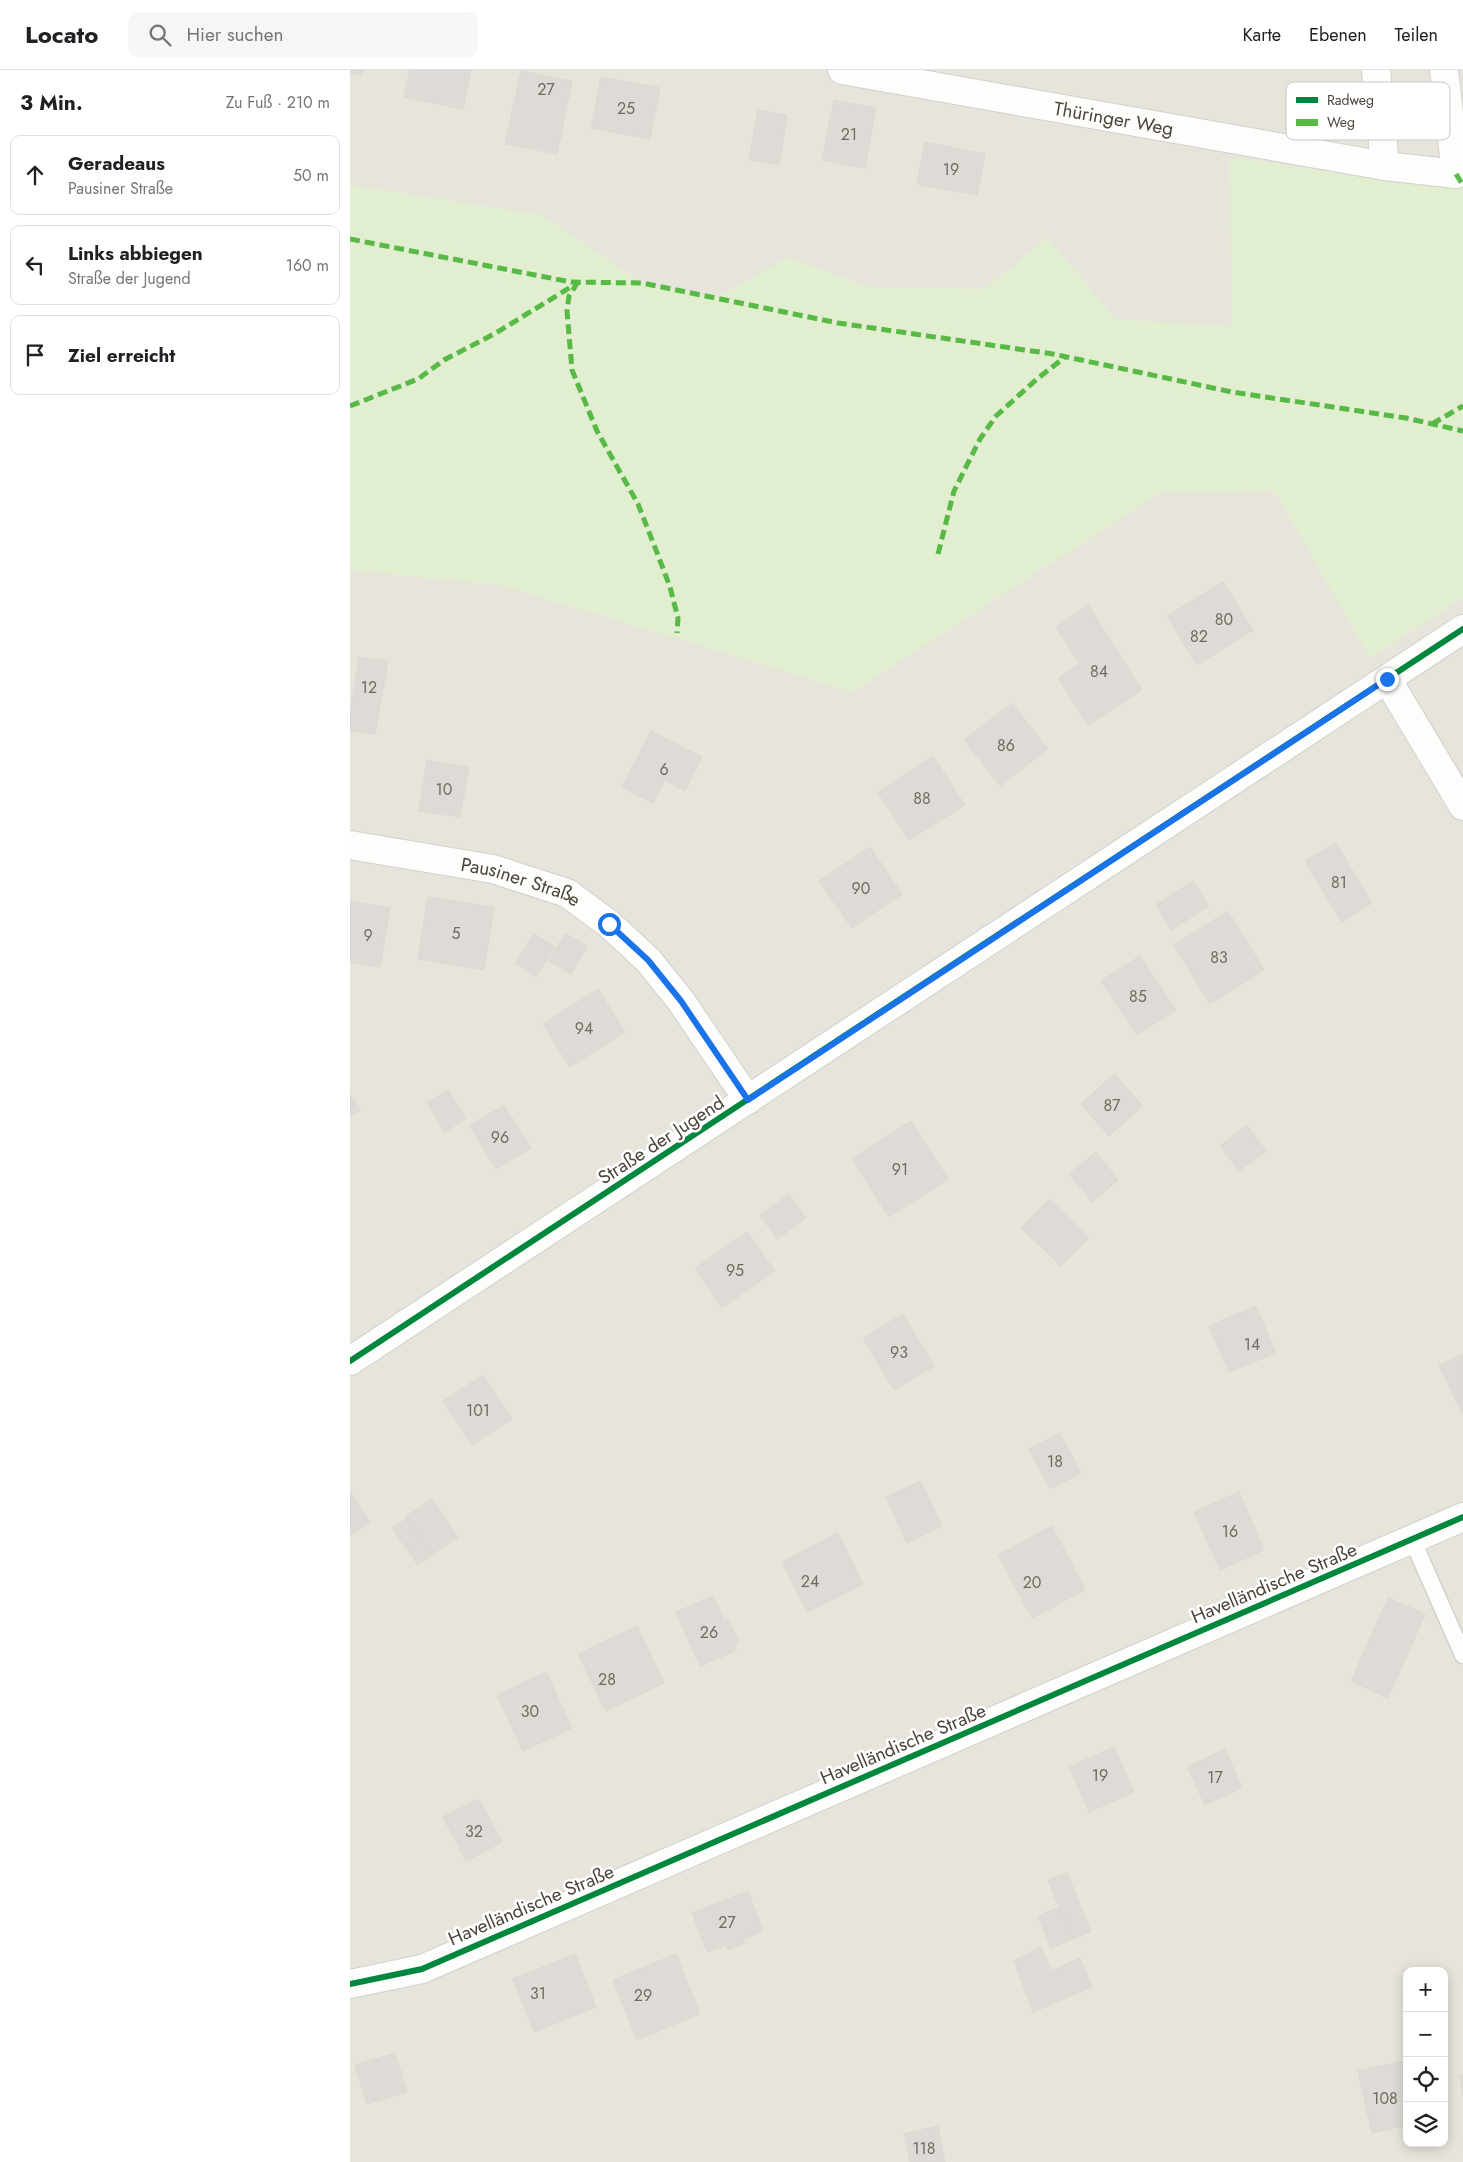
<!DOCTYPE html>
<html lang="de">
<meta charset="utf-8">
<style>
body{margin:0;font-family:Jost,sans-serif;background:#f6f6f6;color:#202124}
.controls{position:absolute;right:15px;bottom:15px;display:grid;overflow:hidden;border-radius:10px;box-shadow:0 2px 12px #0003}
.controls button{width:45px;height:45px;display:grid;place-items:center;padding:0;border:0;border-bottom:1px solid #e0e0e0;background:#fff;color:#202124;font:25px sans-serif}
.stop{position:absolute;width:15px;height:15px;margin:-11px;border:4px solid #1a73e8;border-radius:50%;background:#fff}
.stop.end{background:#1a73e8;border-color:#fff;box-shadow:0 1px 5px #0008}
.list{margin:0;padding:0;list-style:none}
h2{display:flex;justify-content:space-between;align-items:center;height:65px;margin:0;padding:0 20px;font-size:21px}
h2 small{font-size:16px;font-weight:400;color:#757577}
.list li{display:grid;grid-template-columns:32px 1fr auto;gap:15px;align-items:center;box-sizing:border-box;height:80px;margin:0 10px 10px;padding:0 10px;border:1px solid #e0e0e0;border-radius:10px}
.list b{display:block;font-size:19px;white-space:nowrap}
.list p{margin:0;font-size:16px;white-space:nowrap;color:#757577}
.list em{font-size:16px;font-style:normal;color:#757577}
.icon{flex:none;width:28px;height:28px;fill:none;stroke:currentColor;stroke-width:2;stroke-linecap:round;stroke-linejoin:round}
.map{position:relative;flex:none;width:1113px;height:2092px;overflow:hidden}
header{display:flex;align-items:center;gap:30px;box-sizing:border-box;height:70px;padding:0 25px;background:#fff;border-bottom:1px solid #e0e0e0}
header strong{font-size:24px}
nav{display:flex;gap:28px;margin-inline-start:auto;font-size:18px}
.search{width:350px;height:45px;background:#f6f6f6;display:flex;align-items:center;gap:12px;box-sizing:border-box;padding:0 18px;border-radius:10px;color:#757577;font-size:19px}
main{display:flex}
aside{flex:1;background:#fff}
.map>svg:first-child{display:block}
.residential{fill:#e7e4dc;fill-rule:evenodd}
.green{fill:#e1eecf}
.building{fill:#dedbd6;stroke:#dcd9d4}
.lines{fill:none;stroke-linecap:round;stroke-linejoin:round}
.service-casing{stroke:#d2d0cb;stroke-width:19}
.minor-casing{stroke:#d2d0cb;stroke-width:30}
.tertiary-casing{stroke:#d2d0cb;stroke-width:30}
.service{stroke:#fdfdfc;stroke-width:16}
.minor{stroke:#fdfdfc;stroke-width:28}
.tertiary{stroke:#fdfdfc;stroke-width:28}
.quiet{stroke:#58b947;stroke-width:5;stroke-dasharray:10 5;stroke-linecap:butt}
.cycleway-casing{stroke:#fff;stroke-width:9}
.cycleway{stroke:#00873e;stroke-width:6}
.route{stroke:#1a73e8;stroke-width:6}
.labels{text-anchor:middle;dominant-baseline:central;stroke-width:5;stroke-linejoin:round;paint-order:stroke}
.number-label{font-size:16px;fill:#706a61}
.street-label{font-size:19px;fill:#4b4439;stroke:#fff}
.key{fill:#fff;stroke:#c9c7c4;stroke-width:1}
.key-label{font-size:14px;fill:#4b4439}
</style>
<header>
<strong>Locato</strong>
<div class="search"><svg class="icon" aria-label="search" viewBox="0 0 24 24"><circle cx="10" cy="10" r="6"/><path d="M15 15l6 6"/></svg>Hier suchen</div>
<nav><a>Karte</a><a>Ebenen</a><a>Teilen</a></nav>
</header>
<main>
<aside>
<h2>3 Min.<small>Zu Fuß · 210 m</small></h2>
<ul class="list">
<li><svg class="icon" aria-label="ahead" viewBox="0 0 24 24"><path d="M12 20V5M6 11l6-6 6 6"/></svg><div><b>Geradeaus</b><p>Pausiner Straße</p></div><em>50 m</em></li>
<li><svg class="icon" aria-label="left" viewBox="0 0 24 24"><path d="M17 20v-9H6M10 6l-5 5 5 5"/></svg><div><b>Links abbiegen</b><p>Straße der Jugend</p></div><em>160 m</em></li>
<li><svg class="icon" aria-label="arrive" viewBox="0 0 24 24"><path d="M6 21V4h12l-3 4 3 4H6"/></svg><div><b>Ziel erreicht</b></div></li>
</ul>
</aside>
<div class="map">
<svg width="1113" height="2092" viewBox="0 0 1113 2092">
<rect width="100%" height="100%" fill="#f4f2ee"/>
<path class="residential" d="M0,0h1113v2092h-1113zM1057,1901h37v172h-37z"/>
<polygon class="green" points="880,87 1113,120 1113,528 1020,588 925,422 810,423 503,622 150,515 0,500 0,115 192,145 292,213 367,228 438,187 518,217 635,219 697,167 766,249 882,257"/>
<g class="building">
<polygon points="0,0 13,0 12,5 0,3"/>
<polygon points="60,0 121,0 113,39 54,27"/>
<polygon points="171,1 222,11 207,84 155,74"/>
<polygon points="251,7 310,18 300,69 241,58"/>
<polygon points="484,30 526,38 515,98 472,90"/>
<polygon points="408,40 437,45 429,95 399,90"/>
<polygon points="575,72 635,84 627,125 567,114"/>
<polygon points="873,512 903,560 847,595 817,546"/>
<polygon points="738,535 792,620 738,655 708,608 730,594 706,557"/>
<polygon points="9,587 38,591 25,664 0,661 0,643"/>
<polygon points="662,633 698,679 650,716 614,670"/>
<polygon points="301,661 352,687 335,721 315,710 303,733 272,717"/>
<polygon points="583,686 615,735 559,770 528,722"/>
<polygon points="77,690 119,697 110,747 69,741"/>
<polygon points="986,773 1022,833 992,852 955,791"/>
<polygon points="520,777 552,824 502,858 469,811"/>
<polygon points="843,811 859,836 821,860 806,835"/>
<polygon points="78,827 144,837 134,900 68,889"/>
<polygon points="0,831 40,838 30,897 0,892"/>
<polygon points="878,841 914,900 860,934 824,875"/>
<polygon points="215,863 237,876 221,904 199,891"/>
<polygon points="184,864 205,877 186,907 165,893"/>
<polygon points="790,886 826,940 787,965 751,911"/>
<polygon points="248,919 275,962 220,997 193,954"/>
<polygon points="764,1004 793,1036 759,1066 731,1034"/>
<polygon points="98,1020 116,1048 95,1062 77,1033"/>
<polygon points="0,1024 11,1040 0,1047"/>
<polygon points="154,1035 181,1078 146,1099 120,1056"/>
<polygon points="561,1051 598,1109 539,1147 502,1089"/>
<polygon points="897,1055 916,1081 889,1101 870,1076"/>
<polygon points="746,1082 768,1110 742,1132 719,1104"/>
<polygon points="439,1124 456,1148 427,1169 410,1145"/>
<polygon points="699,1129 739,1168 711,1196 671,1158"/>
<polygon points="397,1162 425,1201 372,1238 345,1198"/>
<polygon points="906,1236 926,1283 879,1302 859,1256"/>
<polygon points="553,1244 584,1296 544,1320 513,1268"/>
<polygon points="1113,1284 1113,1342 1112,1343 1089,1295"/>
<polygon points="133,1305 162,1349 122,1375 93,1331"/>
<polygon points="710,1363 731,1403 700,1419 679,1379"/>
<polygon points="571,1411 592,1456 557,1473 536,1427"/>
<polygon points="0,1421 20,1453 0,1465"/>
<polygon points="889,1422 914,1480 870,1500 844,1442"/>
<polygon points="82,1429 108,1467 81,1485 55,1447"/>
<polygon points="56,1449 81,1485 68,1495 42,1458"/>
<polygon points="702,1456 735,1520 682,1548 648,1485"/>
<polygon points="488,1463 513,1514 457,1542 432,1492"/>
<polygon points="363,1526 374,1551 378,1549 389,1573 384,1575 387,1580 350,1596 326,1542"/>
<polygon points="1038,1528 1075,1544 1038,1628 1001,1611"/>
<polygon points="287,1556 314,1613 256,1641 228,1584"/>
<polygon points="196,1602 222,1658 173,1681 147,1625"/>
<polygon points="764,1677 784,1722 739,1742 719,1697"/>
<polygon points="875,1679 892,1718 855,1735 837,1697"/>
<polygon points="129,1729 152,1772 116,1791 93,1747"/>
<polygon points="717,1803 741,1862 722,1869 698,1810"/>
<polygon points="398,1821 413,1861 393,1869 395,1873 378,1880 376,1875 357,1882 342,1843"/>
<polygon points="709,1837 722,1869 701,1878 688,1846"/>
<polygon points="691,1877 701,1901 730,1888 742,1917 683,1942 664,1891"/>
<polygon points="225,1884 246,1937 184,1962 163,1909"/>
<polygon points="326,1884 350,1944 287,1970 263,1910"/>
<polygon points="45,1983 57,2022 17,2034 5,1995"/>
<polygon points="1057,1990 1057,2055 1022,2063 1008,2001"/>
<polygon points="1113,2004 1113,2026 1109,2005"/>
<polygon points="588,2056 595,2092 560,2092 554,2064"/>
</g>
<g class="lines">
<defs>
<polyline id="service" points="1062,1469 1113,1585"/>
<g id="minor">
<path id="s1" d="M492,0l543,96 71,8 -12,-104"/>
<polyline points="1026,0 1035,96"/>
<polyline points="1037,609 1113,736"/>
<path id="s2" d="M0,775l143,24 74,24 42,31 39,36 33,41 67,99"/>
<polyline points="0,1914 72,1899 1113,1447"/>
</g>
<polyline id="tertiary" points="0,1291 1113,559"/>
</defs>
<use href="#service" class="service-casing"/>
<use href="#minor" class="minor-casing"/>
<use href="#tertiary" class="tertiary-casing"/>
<use href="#service" class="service"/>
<use href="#minor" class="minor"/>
<use href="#tertiary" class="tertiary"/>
<g class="quiet">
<polyline points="1106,104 1113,115"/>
<polyline points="0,169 221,212 292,213 488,253 703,284 882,322 1056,348 1113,361"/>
<polyline points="228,212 219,226 217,241 222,300 247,361 288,434 306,480 320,517 328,548 327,563"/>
<polyline points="0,336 68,309 94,290 146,263 224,215"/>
<polyline points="1082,354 1113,336"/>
<polyline points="588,484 604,421 630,369 646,346 687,309 715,287"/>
</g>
<defs>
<g id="cycleway">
<polyline points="0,1291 1113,559"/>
<polyline points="0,1914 72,1899 1113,1447"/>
</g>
</defs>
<use href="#cycleway" class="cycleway-casing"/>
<use href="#cycleway" class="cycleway"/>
</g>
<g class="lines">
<polyline class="route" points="259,854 298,890 331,931 398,1030 1037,609"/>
</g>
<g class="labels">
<g class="number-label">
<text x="196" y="19">27</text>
<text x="276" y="38">25</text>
<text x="499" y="64">21</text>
<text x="601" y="99">19</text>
<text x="874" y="549">80</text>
<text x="849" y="566">82</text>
<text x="749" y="601">84</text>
<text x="19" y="617">12</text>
<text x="656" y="675">86</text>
<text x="314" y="699">6</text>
<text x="94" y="719">10</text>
<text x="572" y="728">88</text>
<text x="989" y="812">81</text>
<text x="511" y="818">90</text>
<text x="106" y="863">5</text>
<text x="18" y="865">9</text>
<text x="869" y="887">83</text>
<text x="788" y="926">85</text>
<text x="234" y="958">94</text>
<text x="762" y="1035">87</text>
<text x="150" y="1067">96</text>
<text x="550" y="1099">91</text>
<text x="385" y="1200">95</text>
<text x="902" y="1274">14</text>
<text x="549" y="1282">93</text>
<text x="128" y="1340">101</text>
<text x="705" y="1391">18</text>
<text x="880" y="1461">16</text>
<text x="460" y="1511">24</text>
<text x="682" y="1512">20</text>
<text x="359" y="1562">26</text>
<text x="257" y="1609">28</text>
<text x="180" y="1641">30</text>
<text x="750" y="1705">19</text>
<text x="865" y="1707">17</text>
<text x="124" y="1761">32</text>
<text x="377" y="1852">27</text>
<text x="188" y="1923">31</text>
<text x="293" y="1925">29</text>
<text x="1035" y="2028">108</text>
<text x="574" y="2078">118</text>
</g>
<g class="street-label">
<text stroke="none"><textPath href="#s1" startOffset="276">Thüringer Weg</textPath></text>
<text stroke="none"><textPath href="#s2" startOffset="175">Pausiner Straße</textPath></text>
<text transform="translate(311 1070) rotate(-33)">Straße der Jugend</text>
<text transform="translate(924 1513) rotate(-23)">Havelländische Straße</text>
<text transform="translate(553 1674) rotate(-23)">Havelländische Straße</text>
<text transform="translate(181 1835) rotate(-23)">Havelländische Straße</text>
</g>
</g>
<rect x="936" y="12" width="164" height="58" rx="8" class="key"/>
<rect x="946" y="27" width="22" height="6" fill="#00873e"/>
<rect x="946" y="49" width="22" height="7" fill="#58b947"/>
<g class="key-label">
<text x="977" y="35">Radweg</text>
<text x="977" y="57">Weg</text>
</g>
</svg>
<div class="controls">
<button>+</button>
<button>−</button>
<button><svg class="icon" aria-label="locate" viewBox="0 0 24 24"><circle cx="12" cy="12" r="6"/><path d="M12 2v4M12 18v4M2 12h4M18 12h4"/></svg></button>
<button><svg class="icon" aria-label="layers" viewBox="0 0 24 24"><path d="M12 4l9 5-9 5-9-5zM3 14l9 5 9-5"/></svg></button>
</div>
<div class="stop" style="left:259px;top:854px"></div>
<div class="stop end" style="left:1037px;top:609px"></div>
</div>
</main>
